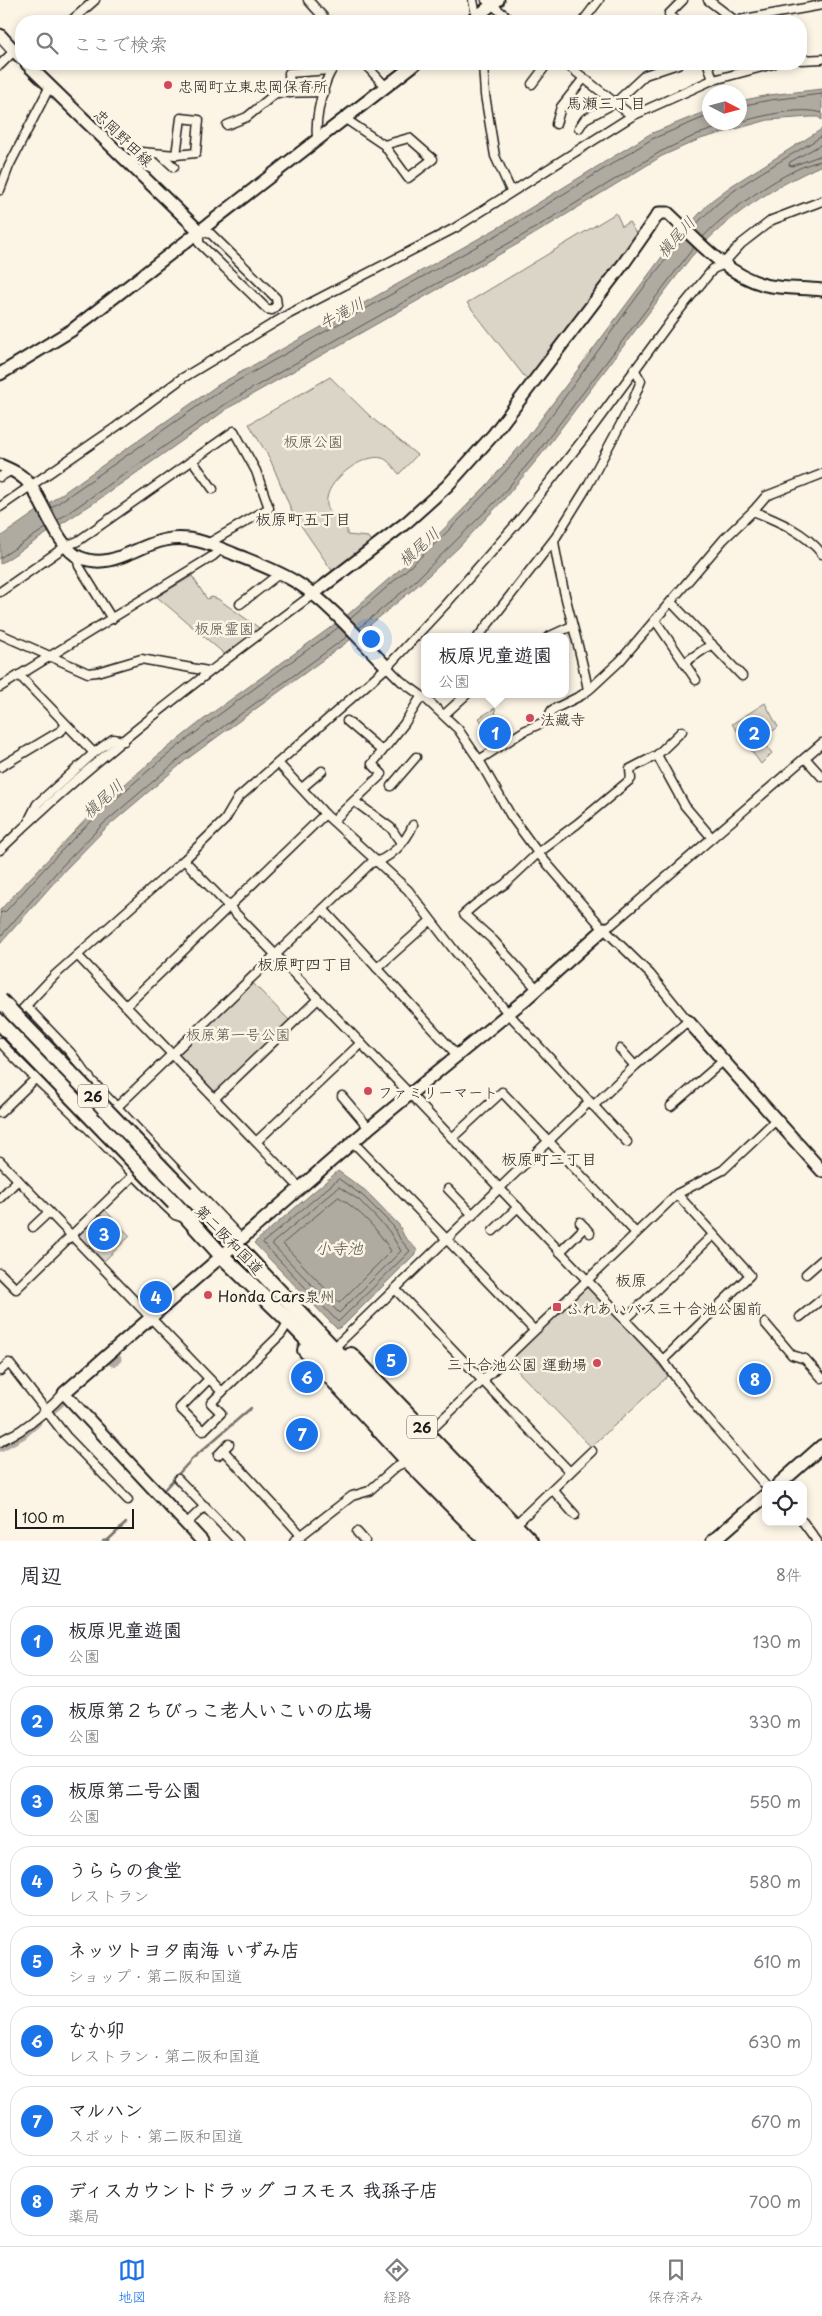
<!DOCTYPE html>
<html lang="ja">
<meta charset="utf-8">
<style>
body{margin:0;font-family:"Playpen Sans","Klee One",sans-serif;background:#f2f2f3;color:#2b2b33}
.controls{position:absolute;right:15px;bottom:15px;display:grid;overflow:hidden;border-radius:10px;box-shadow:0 2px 8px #0003}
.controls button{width:45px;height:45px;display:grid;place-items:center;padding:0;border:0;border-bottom:1px solid #e1e1e2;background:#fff;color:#2b2b33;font:25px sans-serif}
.compass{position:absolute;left:702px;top:85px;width:45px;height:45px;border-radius:50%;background:#fff;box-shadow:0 2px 8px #0003;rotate:96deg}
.scale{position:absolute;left:15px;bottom:12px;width:119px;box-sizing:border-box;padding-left:5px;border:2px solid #1c1c1c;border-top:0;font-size:14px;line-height:18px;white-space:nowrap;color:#1c1c1c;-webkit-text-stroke:4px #fcf5e5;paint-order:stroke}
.you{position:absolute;left:370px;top:638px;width:18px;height:18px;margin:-12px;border:4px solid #fff;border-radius:50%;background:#1a73e8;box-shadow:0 0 0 8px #1a73e833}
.badge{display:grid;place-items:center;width:32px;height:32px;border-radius:50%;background:#1a73e8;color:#fff;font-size:16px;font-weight:700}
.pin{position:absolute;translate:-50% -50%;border:2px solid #fff;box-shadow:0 1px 5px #0006}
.popup{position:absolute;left:421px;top:633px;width:148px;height:65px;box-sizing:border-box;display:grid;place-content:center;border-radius:10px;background:#fff;filter:drop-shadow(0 1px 4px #0005);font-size:16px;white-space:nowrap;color:#7c7c81}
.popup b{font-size:19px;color:#2b2b33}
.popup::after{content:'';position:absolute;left:50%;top:100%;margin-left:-10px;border:10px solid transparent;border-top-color:#fff}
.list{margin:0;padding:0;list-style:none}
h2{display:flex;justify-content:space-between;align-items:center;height:65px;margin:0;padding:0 20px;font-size:21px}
h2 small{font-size:16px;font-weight:400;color:#7c7c81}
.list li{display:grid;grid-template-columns:32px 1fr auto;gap:15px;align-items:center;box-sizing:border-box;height:70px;margin:0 10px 10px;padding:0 10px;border:1px solid #e1e1e2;border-radius:20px}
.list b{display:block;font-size:19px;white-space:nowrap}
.list p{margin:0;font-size:16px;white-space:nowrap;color:#7c7c81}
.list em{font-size:16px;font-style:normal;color:#7c7c81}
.icon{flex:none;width:28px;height:28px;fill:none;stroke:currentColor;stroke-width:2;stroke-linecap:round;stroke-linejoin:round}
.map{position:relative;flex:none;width:822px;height:1541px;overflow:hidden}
.search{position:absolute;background:#fff;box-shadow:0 2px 8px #0003;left:15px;right:15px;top:15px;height:55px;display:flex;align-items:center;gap:12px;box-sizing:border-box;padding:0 18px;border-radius:20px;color:#7c7c81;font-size:19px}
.sheet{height:705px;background:#fff}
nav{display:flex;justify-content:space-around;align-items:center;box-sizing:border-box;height:70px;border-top:1px solid #e1e1e2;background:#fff;font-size:14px;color:#7c7c81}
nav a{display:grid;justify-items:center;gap:2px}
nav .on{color:#1a73e8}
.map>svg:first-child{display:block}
.green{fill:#dbd5c8;stroke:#7c7872}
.water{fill:#b0aba1;stroke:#75726c}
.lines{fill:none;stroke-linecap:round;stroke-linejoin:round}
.shore{stroke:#575551;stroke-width:1}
.stream{stroke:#75726c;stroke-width:2.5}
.canal{stroke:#b0aba1;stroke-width:9}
.street-casing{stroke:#1c1c1c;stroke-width:11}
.secondary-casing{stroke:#1c1c1c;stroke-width:15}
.primary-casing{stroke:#1c1c1c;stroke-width:16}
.highway-casing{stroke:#1c1c1c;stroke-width:18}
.street{stroke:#fcf5e5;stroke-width:8}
.secondary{stroke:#fcf5e5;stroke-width:11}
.primary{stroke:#fcf5e5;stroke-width:12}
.highway{stroke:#fcf5e5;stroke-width:14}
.highway-bridge-casing{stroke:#1c1c1c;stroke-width:18;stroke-linecap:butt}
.highway-bridge{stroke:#fcf5e5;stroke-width:14}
.poi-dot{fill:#d1495b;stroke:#fcf5e5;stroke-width:2}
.labels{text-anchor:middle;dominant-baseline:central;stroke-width:5;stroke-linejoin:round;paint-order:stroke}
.shield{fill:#fcf5e5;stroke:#5f5d58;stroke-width:1}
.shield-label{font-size:14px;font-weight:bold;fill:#1c1c1c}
.poi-label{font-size:15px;fill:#1c1c1c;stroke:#fcf5e5;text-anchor:start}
.street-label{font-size:15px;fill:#1c1c1c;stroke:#fcf5e5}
.park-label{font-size:15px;fill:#555450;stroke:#fcf5e5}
.neighbourhood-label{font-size:16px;fill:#1c1c1c;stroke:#fcf5e5}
.water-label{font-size:16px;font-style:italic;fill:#575551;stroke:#fcf5e5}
</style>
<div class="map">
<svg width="822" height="1541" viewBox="0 0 822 1541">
<rect width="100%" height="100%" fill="#fcf5e5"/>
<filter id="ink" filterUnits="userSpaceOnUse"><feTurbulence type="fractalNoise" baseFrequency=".02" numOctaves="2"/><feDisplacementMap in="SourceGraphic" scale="10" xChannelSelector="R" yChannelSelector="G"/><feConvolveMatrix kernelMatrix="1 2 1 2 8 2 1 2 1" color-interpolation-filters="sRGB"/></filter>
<g filter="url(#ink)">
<g class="green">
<polygon points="616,213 622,226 629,222 637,235 528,381 467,303"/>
<path d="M330,377l42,41 45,37 -18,19c-5,-6 -10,-14 -17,-16 -23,-7 -88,45 -35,66v11l21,2 3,5 -38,30 -40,-58 -23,-55 -21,-35z"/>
<polygon points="192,576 207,599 212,597 218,599 262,630 227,656 157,597"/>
<polygon points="765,703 778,727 761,740 772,753 761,764 732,724"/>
<polygon points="495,708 497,725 505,740 496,744 479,718"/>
<polygon points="252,982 290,1021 216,1092 211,1091 179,1058 179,1053"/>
<polygon points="104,1209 130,1236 102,1263 79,1238 79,1233"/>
<polygon points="586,1287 588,1288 649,1352 668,1376 591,1447 508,1361"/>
</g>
<g class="water">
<polygon points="822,89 822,120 818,117 811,117 768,120 700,139 662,156 523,241 230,407 95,502 0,564 0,537 218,385 501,226 650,134 709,110 710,122 740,122 740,101 769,95"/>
<path d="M822,129v36c-52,24 -92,49 -131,92l-151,199 -36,43 -46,49 -41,38 -52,43 -178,130 -81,69 -41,42 -65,74v-34l91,-96 65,-57 52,-41 137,-99 84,-73 58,-59 39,-46 144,-193 41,-45 20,-15z"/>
<polygon points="338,1171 366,1191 399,1225 404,1236 418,1251 344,1325 337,1329 254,1243"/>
</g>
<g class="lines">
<g class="shore">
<polyline points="740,106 770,100 822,94"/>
<path d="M740,122c22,-6 60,-16 82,-9"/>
<polyline points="822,144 790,162 789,165 792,166 822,155"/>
<path d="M693,228c36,-42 84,-63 129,-92"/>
<path d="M703,237c20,-23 89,-73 119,-76"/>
<polyline points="51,508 221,390 504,231 652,139 710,115"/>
<polyline points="58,520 227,403 311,354 520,237 660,152 698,134 736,122"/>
<polyline points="0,558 46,528"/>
<path d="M350,619c64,-54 125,-110 179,-175 54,-67 98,-141 155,-206"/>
<polyline points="359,628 414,582 501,496 537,453 694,247"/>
<path d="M0,913l6,-2c29,-32 57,-64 89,-93 75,-71 160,-130 244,-191"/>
<polyline points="0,937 61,867 102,825 184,755 348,636"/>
<polygon points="339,1179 363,1196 394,1227 400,1239 410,1251 338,1322 263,1243"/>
<polygon points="339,1187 359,1200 389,1231 401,1251 339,1313 272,1244"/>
<path d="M339,1197c24,17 36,29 52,54l-52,52 -56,-59z"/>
</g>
<g class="stream">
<polyline points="163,1491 192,1459 251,1408"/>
<polyline points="103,1541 108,1540 126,1523"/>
</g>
<g class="canal">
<polyline points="113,1362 117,1359"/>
<polyline points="49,1412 60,1403"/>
<polyline points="0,1447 22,1435 37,1422"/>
</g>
<defs>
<g id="street">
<polyline points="308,0 327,21"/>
<polyline points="473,0 477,20"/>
<polyline points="486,0 512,21"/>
<polyline points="708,0 733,19 739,20 822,5"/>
<polyline points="71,21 95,0"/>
<polyline points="583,21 599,0"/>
<polyline points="676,21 669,14 683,0"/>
<polyline points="801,60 822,59"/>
<polyline points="365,64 385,86"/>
<polyline points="483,64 485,95 495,156 511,191"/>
<polyline points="566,64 632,116"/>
<polyline points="708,64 713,80"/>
<polyline points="0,65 14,51"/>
<polyline points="532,84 547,64"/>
<polyline points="290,93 289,73 330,70"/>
<polygon points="181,118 199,120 196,153 176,155"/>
<polyline points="344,118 384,145 408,178 433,159 409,138 384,145"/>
<polyline points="556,124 561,107 584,78"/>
<polyline points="227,125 247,117 276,93 324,92"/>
<polyline points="579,128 585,119 615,103 645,75 678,64"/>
<path d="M317,138c-2,-18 6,-62 20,-74"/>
<polyline points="160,154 174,167"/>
<polyline points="129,163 141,152 176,155"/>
<polyline points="0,190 9,166 50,86"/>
<polygon points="199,231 211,234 276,298 277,305 272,310 267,309 199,243"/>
<polyline points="192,460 213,489"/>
<polyline points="0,477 12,470"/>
<polyline points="0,507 116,427 181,379 289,314 455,228 632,116 710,81 773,64"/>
<polyline points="753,511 766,496 822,474"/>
<path d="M554,541c7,51 25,99 34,149"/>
<polyline points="77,557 79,566 112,619"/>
<polyline points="0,592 66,546 78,541 234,431 256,471 269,508 209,543"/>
<polyline points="671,602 742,676"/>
<polyline points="240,604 275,577 278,573"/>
<polyline points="655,620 696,680"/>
<polyline points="0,634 88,673 97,672 141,659 208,671"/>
<polyline points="478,637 556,537 587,487 632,403 641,381 634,369"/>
<polyline points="548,637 572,626"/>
<polyline points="684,663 712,644"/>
<polyline points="387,667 401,681 426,699 458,729 479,760 511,816 538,853 600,925 650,974 688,1021 635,1066 593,1106"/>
<polyline points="19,675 94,753"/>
<polyline points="0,687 213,556 221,549"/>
<polyline points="444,715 467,694"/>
<polyline points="347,721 382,751"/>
<polyline points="657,755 685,806 712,838"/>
<polyline points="805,758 822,777"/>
<path d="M479,760l45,-29 22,-10 6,-11 30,-15 9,-7 29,-27 104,-122 29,-28c25,10 52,21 69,43"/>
<polyline points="278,763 325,814 408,890 454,950 507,1012 627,1142"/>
<polyline points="0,767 62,730 65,725"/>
<polyline points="391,786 416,757"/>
<polyline points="302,788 322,771"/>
<polyline points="354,801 391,828 401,843"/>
<polyline points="30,818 37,804 94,753 113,739 124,741"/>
<polyline points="333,821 382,774 372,764 404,724 421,697"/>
<path d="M0,850c96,-94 204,-175 312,-255"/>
<polyline points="184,860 410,1094 663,1360 697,1407 766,1486"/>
<polyline points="323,909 456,1054"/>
<polyline points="605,928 611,925 822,743"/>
<polyline points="78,956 300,1188"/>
<polyline points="377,968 430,921"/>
<polyline points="537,989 493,940 464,914 477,903 505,884 538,853 577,824 631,779 630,769 657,755 682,731"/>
<polyline points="126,1006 325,814"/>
<polyline points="27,1007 70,1052 92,1081 238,1235 235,1244"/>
<polyline points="0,1033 55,975 184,860 225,820 238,798 387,667 445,605 518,522 592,428 673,318 713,269 722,265 741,244 772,220 822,201"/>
<path d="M0,1042c20,22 41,42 63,62 38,36 74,76 112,111l9,3"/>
<polyline points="620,1049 635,1066"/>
<polyline points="342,1096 369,1128"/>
<polyline points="215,1098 318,999"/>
<polyline points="671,1106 723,1061"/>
<path d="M117,1107l254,-244c18,-3 35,-21 42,-38"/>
<polyline points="0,1113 35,1079"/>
<polyline points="452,1138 502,1092 636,1233"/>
<polyline points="256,1142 361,1043"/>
<polyline points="353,1142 534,1330"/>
<polyline points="0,1161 222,1392 281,1334 289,1321"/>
<polyline points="448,1189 473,1215"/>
<polyline points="0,1198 18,1180"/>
<polyline points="580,1222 590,1233"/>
<polyline points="33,1227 49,1212"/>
<polyline points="493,1231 518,1207"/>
<polyline points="560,1252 585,1227"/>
<polyline points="0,1273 16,1289 133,1176"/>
<polyline points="806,1274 822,1260"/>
<polyline points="395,1289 570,1472"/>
<polyline points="800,1317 822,1299"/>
<polyline points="625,1320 712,1236"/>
<polyline points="765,1323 792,1355 805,1359 822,1378"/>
<polyline points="339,1343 589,1102"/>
<polyline points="663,1360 750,1275 677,1194"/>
<polyline points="0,1371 9,1363 66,1436 128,1500"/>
<polyline points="209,1379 180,1408 203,1431 221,1413 211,1403 222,1392"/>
<polyline points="428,1433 677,1194 723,1170 776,1120"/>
<path d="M0,1442c7,-6 14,-7 21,-12 16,-11 30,-23 43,-37"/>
<polyline points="223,1450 301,1535"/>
<polyline points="218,1455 229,1444"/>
<polyline points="178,1479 238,1541"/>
<polyline points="553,1490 575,1515"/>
<polyline points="803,1522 817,1541"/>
<polyline points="186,1524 205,1506"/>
<polyline points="515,1525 592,1451"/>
<polyline points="357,1532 365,1541"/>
<polyline points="294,1541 352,1496 369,1491 397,1466 408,1461"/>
</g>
<g id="secondary">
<polyline points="471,21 498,0"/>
<polyline points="0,35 21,58"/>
<polyline points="27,64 199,231"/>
<polyline points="0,374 72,330 415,64"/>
<path d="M0,465c12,5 23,10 31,21 13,18 28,63 48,71 32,14 56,-11 86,-17 26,-5 45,4 69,14 22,9 45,17 65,30 30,19 62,57 88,83"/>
<path d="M312,595l95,-73 40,-36 46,-51 131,-172 35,-50h9c29,27 57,61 97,72 18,4 39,3 57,5"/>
<polyline points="688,1021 822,1171"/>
<polyline points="202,1541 64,1393 369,1128 527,998 605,928"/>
</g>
<g id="primary">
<polyline points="778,1485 822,1446"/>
<polyline points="713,1541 766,1495"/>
</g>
<g id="highway">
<polyline points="186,1193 516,1541"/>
<polyline points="174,1203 222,1256 289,1321 501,1541"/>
<polyline points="305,1350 408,1461 487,1541"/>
<polyline points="351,1355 530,1541"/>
</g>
</defs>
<use href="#street" class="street-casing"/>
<use href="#secondary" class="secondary-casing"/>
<use href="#primary" class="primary-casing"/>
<use href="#highway" class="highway-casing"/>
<use href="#street" class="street"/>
<use href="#secondary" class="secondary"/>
<use href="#primary" class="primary"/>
<use href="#highway" class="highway"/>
<defs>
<g id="highway-bridge">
<polyline points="0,1000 186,1193"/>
<polyline points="0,1023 174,1203"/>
</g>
</defs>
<use href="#highway-bridge" class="highway-bridge-casing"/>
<use href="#highway-bridge" class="highway-bridge"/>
</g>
</g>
<g class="poi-dot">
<circle cx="168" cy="85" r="5"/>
<circle cx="530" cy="718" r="5"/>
<circle cx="368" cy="1091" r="5"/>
<circle cx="208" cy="1295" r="5"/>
<rect x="552" y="1302" width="10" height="10" rx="2.5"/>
<circle cx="597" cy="1363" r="5"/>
</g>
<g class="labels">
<g class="shield">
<rect x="78" y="1084.5" width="30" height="23" rx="4"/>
<rect x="407" y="1415.5" width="30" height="23" rx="4"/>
</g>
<g class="shield-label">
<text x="93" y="1096">26</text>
<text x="422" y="1427">26</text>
</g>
<g class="poi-label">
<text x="178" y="85">忠岡町立東忠岡保育所</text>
<text x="540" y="718">法藏寺</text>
<text x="378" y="1091">ファミリーマート</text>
<text x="218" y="1295">Honda Cars泉州</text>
<text x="567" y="1307">ふれあいバス三十合池公園前</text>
<text x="587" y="1363" text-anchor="end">三十合池公園 運動場</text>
</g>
<g class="street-label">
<text transform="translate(124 137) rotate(44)">忠岡野田線</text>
<text transform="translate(230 1239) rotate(46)">第二阪和国道</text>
</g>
<g class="park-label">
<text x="313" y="440">板原公園</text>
<text x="224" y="627">板原霊園</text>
<text x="238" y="1033">板原第一号公園</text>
</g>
<g class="neighbourhood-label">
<text x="606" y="102">馬瀬三丁目</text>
<text x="303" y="518">板原町五丁目</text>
<text x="305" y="963">板原町四丁目</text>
<text x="549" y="1158">板原町二丁目</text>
<text x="631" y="1279">板原</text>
</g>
<g class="water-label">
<text transform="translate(675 236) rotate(-48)">槇尾川</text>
<text transform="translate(341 312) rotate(-28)">牛滝川</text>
<text transform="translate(418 546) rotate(-42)">槇尾川</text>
<text transform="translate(102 798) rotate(-42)">槇尾川</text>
<text x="339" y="1247">小寺池</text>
</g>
</g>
</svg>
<div class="controls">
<button><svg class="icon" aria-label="locate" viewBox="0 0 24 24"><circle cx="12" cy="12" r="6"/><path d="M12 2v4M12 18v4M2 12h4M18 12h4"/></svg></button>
</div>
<svg class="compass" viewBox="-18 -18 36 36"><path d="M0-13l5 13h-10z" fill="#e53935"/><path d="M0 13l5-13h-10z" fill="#7c7c81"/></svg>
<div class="scale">100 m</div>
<div class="you"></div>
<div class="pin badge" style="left:495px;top:733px">1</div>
<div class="popup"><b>板原児童遊園</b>公園</div>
<div class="pin badge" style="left:754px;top:733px">2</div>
<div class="pin badge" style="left:104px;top:1234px">3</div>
<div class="pin badge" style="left:156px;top:1297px">4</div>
<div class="pin badge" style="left:391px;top:1360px">5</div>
<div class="pin badge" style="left:307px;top:1377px">6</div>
<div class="pin badge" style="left:302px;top:1434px">7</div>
<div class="pin badge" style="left:755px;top:1379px">8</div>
<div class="search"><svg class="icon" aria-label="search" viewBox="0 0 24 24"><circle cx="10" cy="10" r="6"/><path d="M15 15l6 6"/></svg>ここで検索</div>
</div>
<section class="sheet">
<h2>周辺<small>8件</small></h2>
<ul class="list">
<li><span class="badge">1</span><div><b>板原児童遊園</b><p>公園</p></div><em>130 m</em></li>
<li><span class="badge">2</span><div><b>板原第２ちびっこ老人いこいの広場</b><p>公園</p></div><em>330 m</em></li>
<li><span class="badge">3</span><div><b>板原第二号公園</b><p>公園</p></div><em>550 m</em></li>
<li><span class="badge">4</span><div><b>うららの食堂</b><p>レストラン</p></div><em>580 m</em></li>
<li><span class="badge">5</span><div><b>ネッツトヨタ南海 いずみ店</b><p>ショップ · 第二阪和国道</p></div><em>610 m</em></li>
<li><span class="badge">6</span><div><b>なか卯</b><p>レストラン · 第二阪和国道</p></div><em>630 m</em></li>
<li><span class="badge">7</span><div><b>マルハン</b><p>スポット · 第二阪和国道</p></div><em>670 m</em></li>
<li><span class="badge">8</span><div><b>ディスカウントドラッグ コスモス 我孫子店</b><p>薬局</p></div><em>700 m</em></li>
</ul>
</section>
<nav>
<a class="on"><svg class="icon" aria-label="map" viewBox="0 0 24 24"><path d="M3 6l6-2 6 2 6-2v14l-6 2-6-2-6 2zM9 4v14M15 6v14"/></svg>地図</a>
<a><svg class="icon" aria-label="directions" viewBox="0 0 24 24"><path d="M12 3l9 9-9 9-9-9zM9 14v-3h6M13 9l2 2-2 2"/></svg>経路</a>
<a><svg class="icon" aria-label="saved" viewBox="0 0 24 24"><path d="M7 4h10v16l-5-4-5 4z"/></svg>保存済み</a>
</nav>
